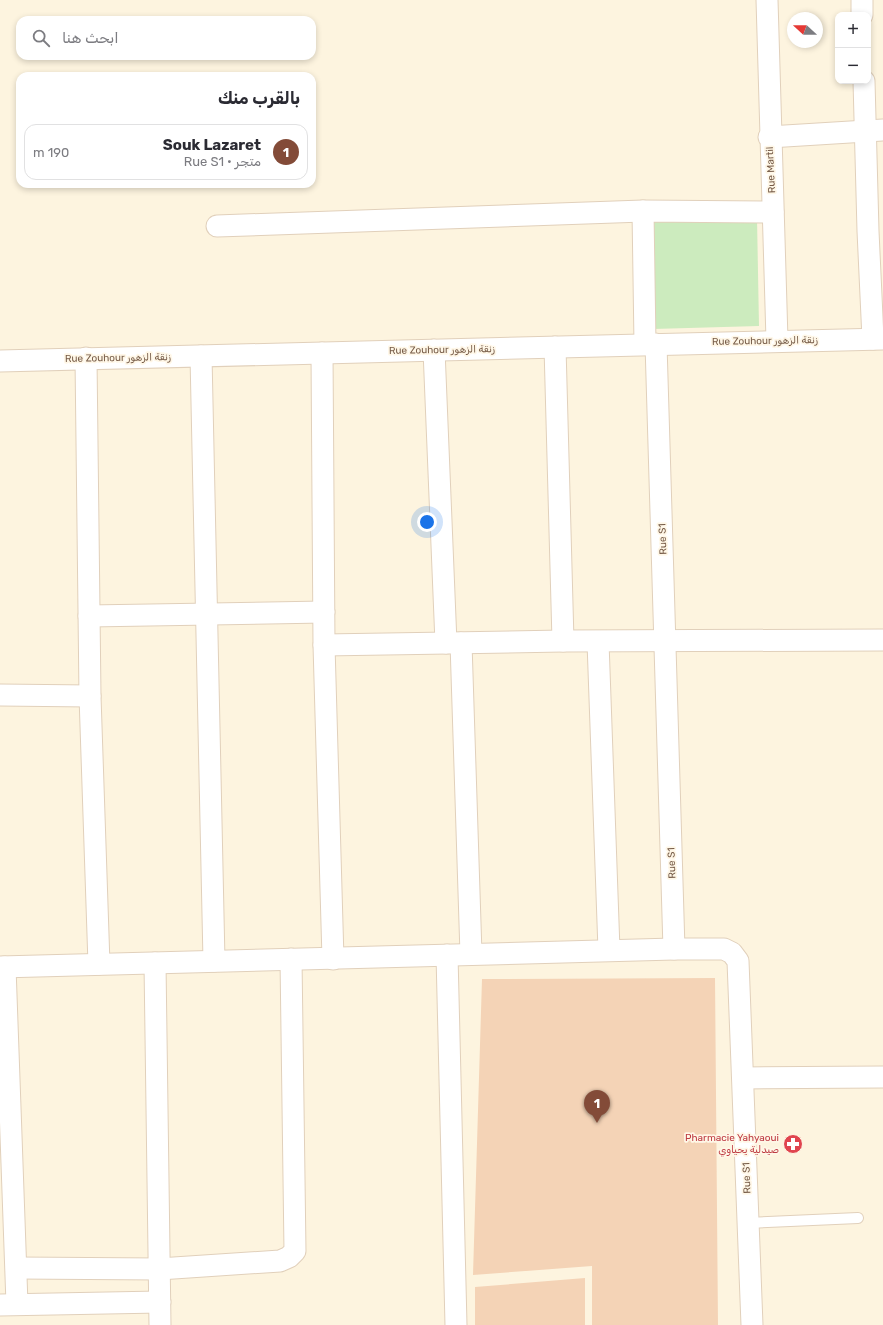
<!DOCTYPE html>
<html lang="ar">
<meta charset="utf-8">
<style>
body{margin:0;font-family:Rubik,Cairo,sans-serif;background:#f7f7f7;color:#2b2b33;direction:rtl}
.controls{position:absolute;right:12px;top:12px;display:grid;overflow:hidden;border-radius:8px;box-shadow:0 2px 6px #0003}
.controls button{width:36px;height:36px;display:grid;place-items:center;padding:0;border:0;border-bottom:1px solid #e1e1e2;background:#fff;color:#2b2b33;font:20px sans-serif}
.compass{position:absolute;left:787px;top:12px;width:36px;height:36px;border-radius:50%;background:#fff;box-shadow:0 2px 6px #0003;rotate:291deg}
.you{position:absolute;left:427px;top:522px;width:14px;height:14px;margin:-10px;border:3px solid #fff;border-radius:50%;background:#1a73e8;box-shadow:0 0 0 6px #1a73e833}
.badge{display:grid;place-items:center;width:26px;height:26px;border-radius:50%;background:#834b38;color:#fff;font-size:13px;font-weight:700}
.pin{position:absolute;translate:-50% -33px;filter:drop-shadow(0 1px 2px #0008)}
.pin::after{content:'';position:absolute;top:21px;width:14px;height:12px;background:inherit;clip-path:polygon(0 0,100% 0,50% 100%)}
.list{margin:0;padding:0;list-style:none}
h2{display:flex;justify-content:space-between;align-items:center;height:52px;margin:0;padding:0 16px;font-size:17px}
h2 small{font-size:13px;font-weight:400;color:#7c7c81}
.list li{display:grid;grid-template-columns:26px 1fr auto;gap:12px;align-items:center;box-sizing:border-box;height:56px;margin:0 8px 8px;padding:0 8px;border:1px solid #e1e1e2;border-radius:12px}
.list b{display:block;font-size:15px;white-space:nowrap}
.list p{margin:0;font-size:13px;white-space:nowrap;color:#7c7c81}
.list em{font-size:13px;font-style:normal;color:#7c7c81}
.icon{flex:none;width:22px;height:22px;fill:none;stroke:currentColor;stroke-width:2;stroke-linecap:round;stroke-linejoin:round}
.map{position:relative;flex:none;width:883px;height:1325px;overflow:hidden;direction:ltr}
.search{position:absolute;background:#fff;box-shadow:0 2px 6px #0003;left:16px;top:16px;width:300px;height:44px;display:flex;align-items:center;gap:10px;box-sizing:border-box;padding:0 14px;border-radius:12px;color:#7c7c81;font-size:15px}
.panel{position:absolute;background:#fff;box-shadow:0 2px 6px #0003;left:16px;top:72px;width:300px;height:116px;border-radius:12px;direction:rtl}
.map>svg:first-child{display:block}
.green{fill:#ccebbe}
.building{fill:#f4d3b6}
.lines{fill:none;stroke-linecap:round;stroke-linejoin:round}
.service-casing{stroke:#e1d0bb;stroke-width:12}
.minor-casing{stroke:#e1d0bb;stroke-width:23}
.service{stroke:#fff;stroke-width:10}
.minor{stroke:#fff;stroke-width:21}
.labels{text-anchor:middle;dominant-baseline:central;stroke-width:3.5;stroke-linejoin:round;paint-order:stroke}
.street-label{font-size:10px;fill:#755a46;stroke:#fff7e7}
.health-label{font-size:10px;fill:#be3a42;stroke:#fff7e7;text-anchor:end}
</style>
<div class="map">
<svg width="883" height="1325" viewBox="0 0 883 1325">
<rect width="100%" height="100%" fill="#fdf4df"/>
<polygon class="green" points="757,218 759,326 653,329 651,221"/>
<g class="building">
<polygon points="715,978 718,1325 592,1325 592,1266 473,1275 482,979"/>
<polygon points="585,1278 585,1325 475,1325 475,1287"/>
</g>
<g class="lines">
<defs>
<polyline id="service" points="748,1223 858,1218"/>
<g id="minor">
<polyline points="767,0 777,340"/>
<polyline points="862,0 862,15"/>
<polyline points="864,81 868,231 873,339"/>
<polyline points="769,137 883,130"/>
<polyline points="643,211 645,344"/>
<polyline points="217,226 643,211 773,212"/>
<polyline points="656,344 674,949"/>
<polyline points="555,347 563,641"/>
<polyline points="434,350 446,643"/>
<polyline points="322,353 324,645 333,959"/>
<polyline points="201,356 214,961"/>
<polyline points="86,358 90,696 99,964"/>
<polyline points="0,361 883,339"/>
<polyline points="89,616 324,612"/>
<polyline points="598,642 609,950"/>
<polyline points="461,643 471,954"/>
<polyline points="324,645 563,641 883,640"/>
<polyline points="0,695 90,696"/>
<polyline points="447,955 456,1325"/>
<polyline points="155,963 160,1325"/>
<polyline points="0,967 674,949 724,949 732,953 738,961 752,1325"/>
<polyline points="5,967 17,1304"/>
<polyline points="744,1078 883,1077"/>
<polyline points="17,1268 159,1269 280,1261 289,1257 295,1251 291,959"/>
<polyline points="0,1305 160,1302"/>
</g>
</defs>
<use href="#service" class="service-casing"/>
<use href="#minor" class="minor-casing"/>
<use href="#service" class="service"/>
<use href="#minor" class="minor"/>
</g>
<defs>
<symbol id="pharmacy-disc" viewBox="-11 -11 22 22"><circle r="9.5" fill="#e0444e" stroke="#fff7e7"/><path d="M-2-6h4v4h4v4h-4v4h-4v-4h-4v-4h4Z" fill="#fff"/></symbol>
</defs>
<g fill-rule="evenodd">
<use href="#pharmacy-disc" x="782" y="1133" width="22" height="22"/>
</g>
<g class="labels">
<g class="street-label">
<text transform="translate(771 170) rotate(-93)">Rue Martil</text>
<text transform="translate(765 341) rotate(-1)">Rue Zouhour زنقة الزهور</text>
<text transform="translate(442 350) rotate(-1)">Rue Zouhour زنقة الزهور</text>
<text transform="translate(118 358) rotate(-1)">Rue Zouhour زنقة الزهور</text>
<text transform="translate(663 539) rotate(-92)">Rue S1</text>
<text transform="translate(672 863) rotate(-92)">Rue S1</text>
<text transform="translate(747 1178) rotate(-92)">Rue S1</text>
</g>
<g class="health-label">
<text x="779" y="1138">Pharmacie Yahyaoui<tspan x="779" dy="12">صيدلية يحياوي</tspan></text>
</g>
</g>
</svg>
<div class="controls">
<button>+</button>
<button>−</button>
</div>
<svg class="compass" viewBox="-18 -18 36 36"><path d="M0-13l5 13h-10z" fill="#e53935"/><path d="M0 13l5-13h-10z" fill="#7c7c81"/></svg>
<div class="you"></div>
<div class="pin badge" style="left:597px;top:1123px">1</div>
<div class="search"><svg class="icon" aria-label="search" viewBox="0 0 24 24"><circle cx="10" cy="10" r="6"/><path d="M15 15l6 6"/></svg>ابحث هنا</div>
<section class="panel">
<h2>بالقرب منك<small></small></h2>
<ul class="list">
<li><span class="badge">1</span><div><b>Souk Lazaret</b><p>متجر · Rue S1</p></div><em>190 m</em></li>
</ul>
</section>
</div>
